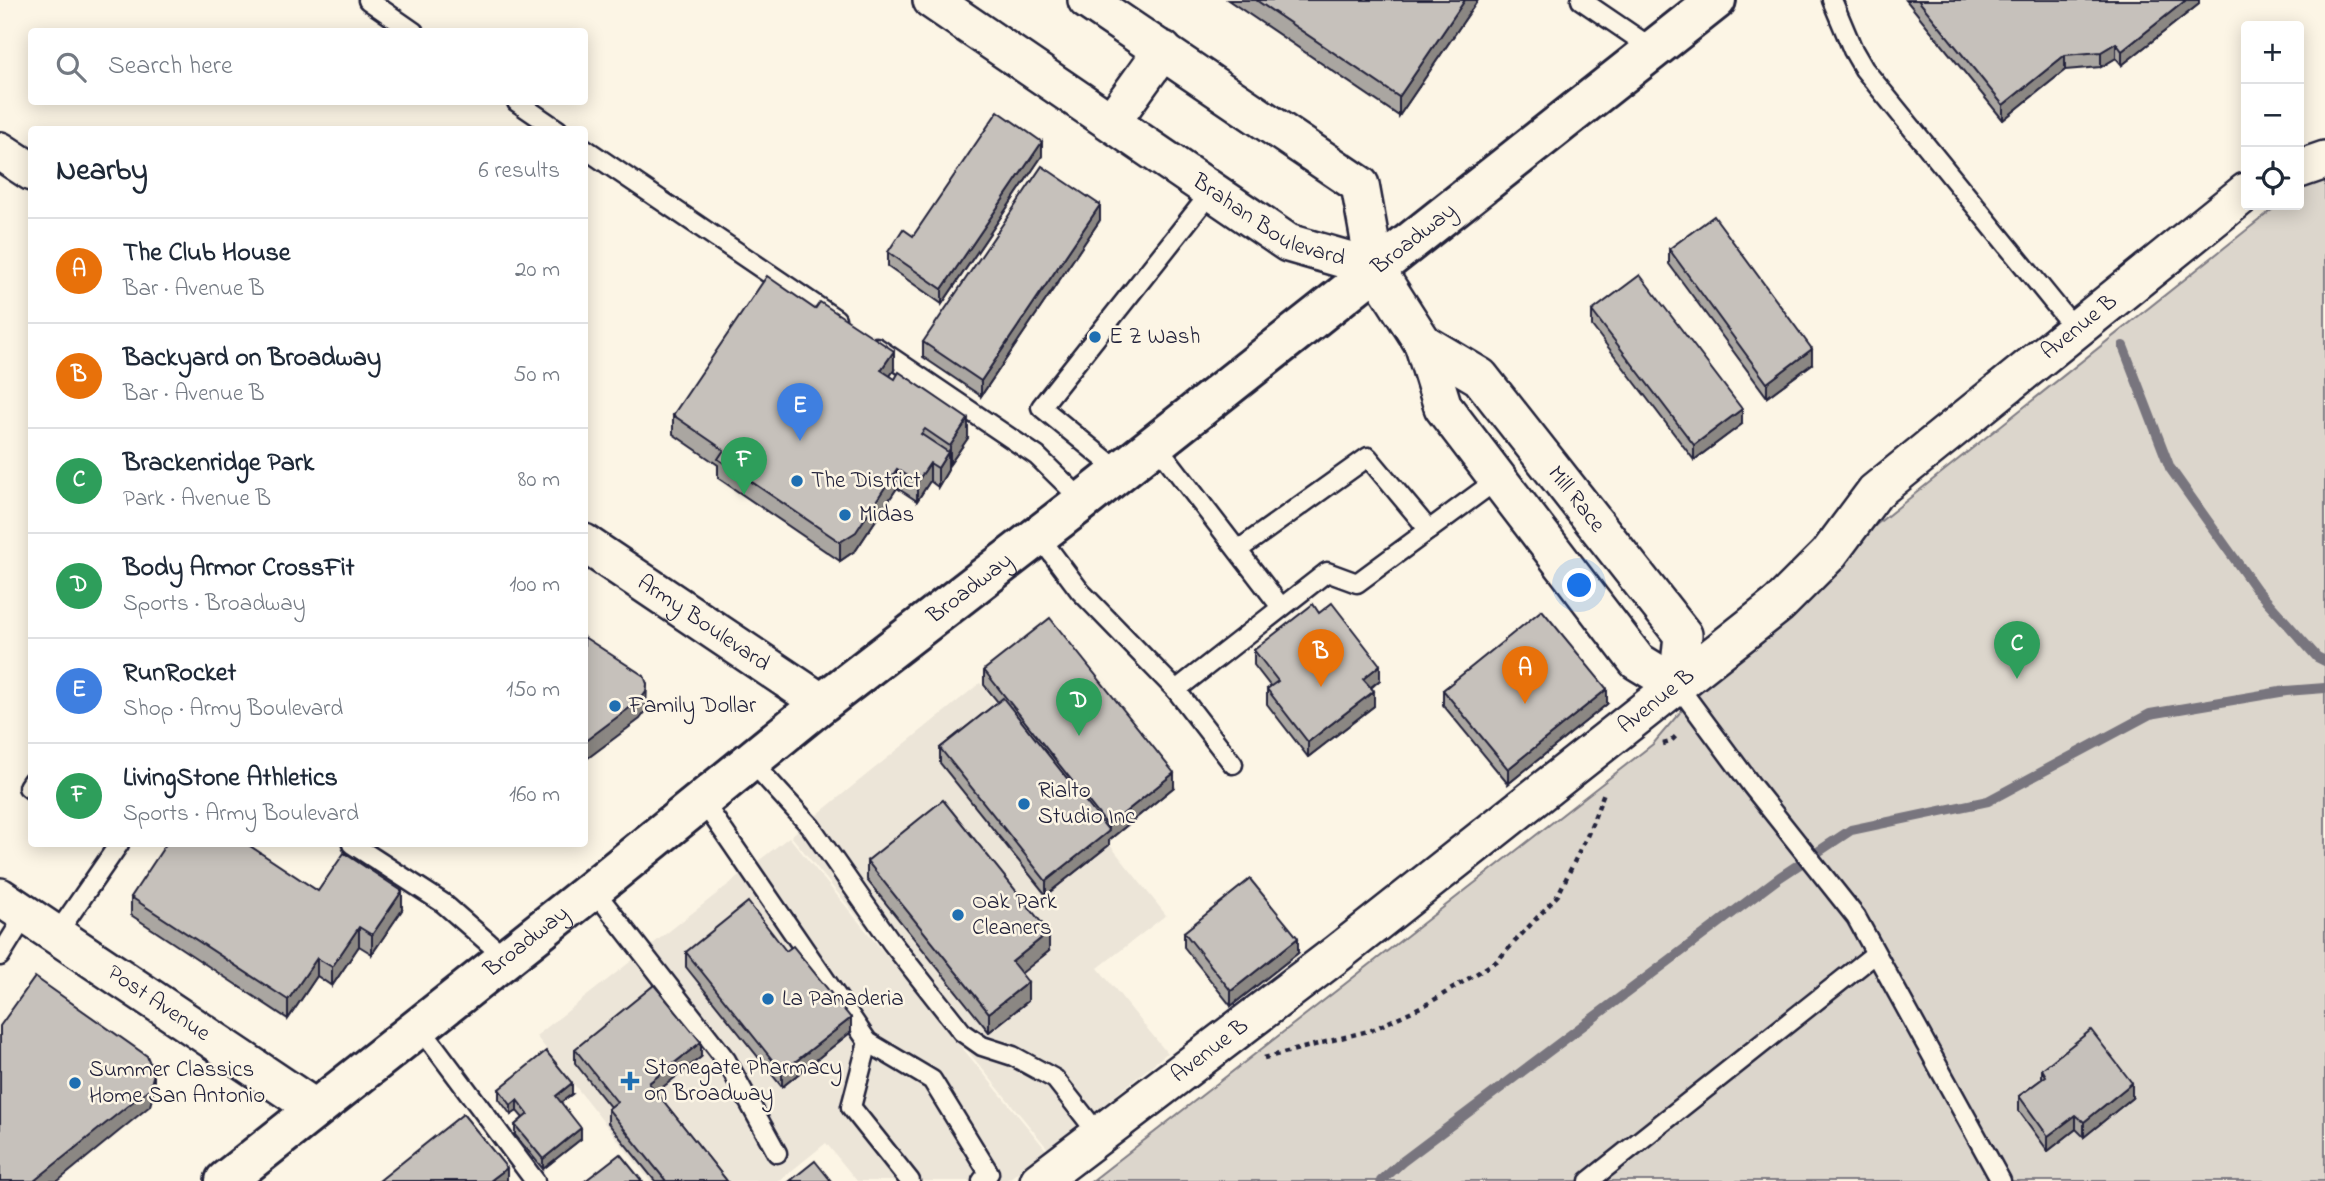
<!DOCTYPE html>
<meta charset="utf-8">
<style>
body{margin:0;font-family:"Indie Flower",sans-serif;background:#f6f6f7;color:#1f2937}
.controls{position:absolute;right:21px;top:21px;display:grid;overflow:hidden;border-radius:7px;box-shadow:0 4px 18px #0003}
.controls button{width:63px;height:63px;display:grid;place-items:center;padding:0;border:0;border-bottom:2px solid #e0e1e3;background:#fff;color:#1f2937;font:35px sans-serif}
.you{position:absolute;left:1580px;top:586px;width:24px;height:24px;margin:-18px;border:5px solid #fff;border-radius:50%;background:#1a73e8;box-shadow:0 0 0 10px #1a73e833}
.badge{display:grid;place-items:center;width:46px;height:46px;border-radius:50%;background:#1f6fb2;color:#fff;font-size:23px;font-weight:700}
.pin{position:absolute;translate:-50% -58px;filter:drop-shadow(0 2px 4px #0008)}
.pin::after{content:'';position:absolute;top:37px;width:24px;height:21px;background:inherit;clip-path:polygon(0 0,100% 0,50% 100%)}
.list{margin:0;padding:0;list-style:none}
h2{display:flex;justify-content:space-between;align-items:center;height:91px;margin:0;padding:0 28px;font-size:30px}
h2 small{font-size:23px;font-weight:400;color:#747a83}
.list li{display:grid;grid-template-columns:46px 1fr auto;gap:21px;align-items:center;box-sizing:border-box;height:105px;padding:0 28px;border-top:2px solid #e0e1e3}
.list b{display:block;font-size:26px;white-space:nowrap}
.list p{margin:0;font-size:23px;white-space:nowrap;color:#747a83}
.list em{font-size:23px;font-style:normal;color:#747a83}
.icon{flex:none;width:38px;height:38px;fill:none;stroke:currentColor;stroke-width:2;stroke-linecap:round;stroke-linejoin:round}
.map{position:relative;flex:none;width:2325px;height:1181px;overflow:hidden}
.search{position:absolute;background:#fff;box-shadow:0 4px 18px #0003;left:28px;top:28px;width:560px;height:77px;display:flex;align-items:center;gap:18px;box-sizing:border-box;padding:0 24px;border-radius:7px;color:#747a83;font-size:26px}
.panel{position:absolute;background:#fff;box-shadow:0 4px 18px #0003;left:28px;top:126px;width:560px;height:721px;border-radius:7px}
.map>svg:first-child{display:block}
.built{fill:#ece5d8}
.green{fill:#dcd6cc;stroke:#7f7c84;stroke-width:2}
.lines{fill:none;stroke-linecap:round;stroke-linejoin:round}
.stream{stroke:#78757e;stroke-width:10}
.service-casing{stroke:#22223b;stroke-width:23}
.minor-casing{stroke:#22223b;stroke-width:42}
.primary-casing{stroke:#22223b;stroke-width:44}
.path{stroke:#22223b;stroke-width:4.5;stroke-dasharray:5 5;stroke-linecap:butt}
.service{stroke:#fcf5e5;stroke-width:18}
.minor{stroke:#fcf5e5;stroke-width:37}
.primary{stroke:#fcf5e5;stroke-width:38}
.wall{fill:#aaa6a1;stroke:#22223b;stroke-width:2}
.shaded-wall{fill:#8b8783;stroke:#22223b;stroke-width:2}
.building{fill:#c6c1bb;stroke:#22223b;stroke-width:2}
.poi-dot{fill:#1f6fb2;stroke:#fcf5e5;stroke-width:2.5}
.labels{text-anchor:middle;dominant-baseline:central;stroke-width:5;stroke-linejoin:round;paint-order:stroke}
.street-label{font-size:23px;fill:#22223b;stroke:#fcf5e5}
.poi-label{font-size:23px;fill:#22223b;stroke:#fcf5e5;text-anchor:start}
</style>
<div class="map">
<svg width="2325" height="1181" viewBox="0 0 2325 1181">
<rect width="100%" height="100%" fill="#fcf5e5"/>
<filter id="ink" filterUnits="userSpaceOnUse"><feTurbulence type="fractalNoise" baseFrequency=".0143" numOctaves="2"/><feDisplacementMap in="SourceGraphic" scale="14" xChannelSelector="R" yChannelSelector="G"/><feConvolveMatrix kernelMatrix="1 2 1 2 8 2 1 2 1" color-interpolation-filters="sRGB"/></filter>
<g filter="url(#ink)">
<g class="built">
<polygon points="980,683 1166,915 1098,968 1167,1053 1049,1150 791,836"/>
<polygon points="789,837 1047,1151 1006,1181 857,1181 826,1143 779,1181 650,1181 536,1036"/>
</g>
<polygon class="green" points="2325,167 2325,1181 1092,1181 1653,744 1764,614 2278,205 2299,205 2299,188"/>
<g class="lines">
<g class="stream">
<polyline points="2123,346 2170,468 2256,589 2317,657 2325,661"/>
<polyline points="1381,1181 1402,1162 1780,877 1851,830 1988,801 2150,714 2286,691 2325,688"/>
</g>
<defs>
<g id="service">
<polyline points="368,0 414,32"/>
<polyline points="1581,0 1653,49"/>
<polyline points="1832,0 1853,50 1864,69 2075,329"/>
<polyline points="517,102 558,130"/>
<polyline points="584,148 836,319"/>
<polyline points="876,347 1037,456 1083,501"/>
<polyline points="1155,443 1281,607"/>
<polyline points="1119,471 1041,407 1212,191"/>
<polyline points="1038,535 1080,591 1176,690 1233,764"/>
<polyline points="1238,550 1368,457 1429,530"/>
<polyline points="1678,686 1752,786 1856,917 2001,1181"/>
<polyline points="1176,690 1327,572 1357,583 1498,479"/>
<polyline points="751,761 811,827 892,943 962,1032 982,1046 1013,1056 1055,1079 1099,1135"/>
<polyline points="32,781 28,787 32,790"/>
<polyline points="702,800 868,1042 932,1080 989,1173 982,1181"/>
<polyline points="352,844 443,903 506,958"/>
<polyline points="593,889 726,1060 777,1153"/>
<polyline points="56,935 119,844"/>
<polyline points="0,956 26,914"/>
<polyline points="419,1026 535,1181"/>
<polyline points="868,1042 851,1107 910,1181"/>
<polyline points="1589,1181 1875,954"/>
</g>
<g id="minor">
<path id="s1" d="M932,0l356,243 87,25 -15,-83 -273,-185"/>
<polyline points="1112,121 1163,50"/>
<polyline points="0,151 32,172"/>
<polyline points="2299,169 2325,160"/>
<polyline points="1375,268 1423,343 1443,407 1637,661 1678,686"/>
<path id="s2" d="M1423,343l57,34 203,258 -5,51"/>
<path id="s3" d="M584,543l238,160"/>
<path id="s4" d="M0,897l316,212"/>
<path id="s5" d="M1039,1181l299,-228 441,-349 49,-49 47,-63 371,-300"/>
</g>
<g id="primary">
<path id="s6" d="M225,1181l368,-292 229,-186 261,-202 633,-501"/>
</g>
</defs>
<use href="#service" class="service-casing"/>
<use href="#minor" class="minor-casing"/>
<use href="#primary" class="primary-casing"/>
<g class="path">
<polyline points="1663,744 1670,742 1678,734"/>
<polyline points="1264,1058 1372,1030 1429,1003 1497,961 1558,895 1588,834 1605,790"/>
</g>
<use href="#service" class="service"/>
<use href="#minor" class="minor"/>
<use href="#primary" class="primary"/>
</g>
<g class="wall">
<polygon points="1228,0 1478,0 1399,116"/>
<polygon points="1906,0 2199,0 2199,4 2122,65 2116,58 2101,67 2065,70 2003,120"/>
<polygon points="1042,156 942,304 888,266 888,252"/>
<polygon points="1100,220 981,396 923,357 923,342"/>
<polygon points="1669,249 1812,364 1767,397 1669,264"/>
<polygon points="1592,311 1742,424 1694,460 1592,326"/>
<polygon points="894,370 890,376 968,438 950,464 948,463 948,470 938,487 930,481 917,501 897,488 856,550 840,561 718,478 718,465 673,434 673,415"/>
<polygon points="1319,613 1380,680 1371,688 1374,706 1308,757 1267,704 1267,689 1271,687 1254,665 1254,650"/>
<polygon points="984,670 1174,787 1109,840 1109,845 1046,895 940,763 940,748 998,702 984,685"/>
<polygon points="1443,690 1607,704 1508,784 1443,705"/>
<polygon points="867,861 1049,951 1021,973 1028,1001 989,1032 867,880"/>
<polygon points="318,891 402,910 372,954 359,946 332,986 317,976 288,1019 131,915 131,897"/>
<polygon points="1184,932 1298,953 1231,1006 1184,947"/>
<polygon points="686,952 851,1032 782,1087 686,967"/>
<polygon points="575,1049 701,1057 656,1092 727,1181 655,1181 608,1123 608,1109 610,1107 575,1063"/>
<polygon points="2042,1069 2132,1098 2084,1137 2076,1129 2048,1151 2019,1111 2019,1096 2042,1079"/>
<polygon points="499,1089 572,1094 561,1102 581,1139 543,1169 515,1135 515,1125 523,1118 517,1111 511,1115 499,1099"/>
</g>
<g class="shaded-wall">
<polygon points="1465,0 1478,0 1399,116 1399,97"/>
<polygon points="2186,0 2199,0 2199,4 2122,65 2122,51"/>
<polygon points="2116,43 2116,58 2101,67 2101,52"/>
<polygon points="2065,55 2065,70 2003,120 2003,105"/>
<polygon points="1042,142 1042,156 942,304 942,289"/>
<polygon points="1100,205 1100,220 981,396 981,381"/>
<polygon points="1812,349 1812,364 1767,397 1767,383"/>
<polygon points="894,351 894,370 881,389 881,370"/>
<polygon points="1742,409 1742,424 1694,460 1694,445"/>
<polygon points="968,419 968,438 950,464 950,446"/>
<polygon points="948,452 948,470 938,487 938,468"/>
<polygon points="930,463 930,481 917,501 917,482"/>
<polygon points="897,469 897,488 856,550 840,561 840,542"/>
<polygon points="1380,665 1380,680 1363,693 1363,679"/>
<polygon points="647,684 646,711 640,719 584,761 584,742"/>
<polygon points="1607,689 1607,704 1508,784 1508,769"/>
<polygon points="1374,691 1374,706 1308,757 1308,742"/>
<polygon points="1174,773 1174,787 1109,840 1109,845 1046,895 1046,881 1108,831 1108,826"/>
<polygon points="402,891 402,910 372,954 372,935"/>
<polygon points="359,927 359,946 332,986 332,967"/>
<polygon points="1049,932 1049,951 1012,981 1012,962"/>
<polygon points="1298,938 1298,953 1231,1006 1231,991"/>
<polygon points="317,958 317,976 288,1019 288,1000"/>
<polygon points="1028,982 1028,1001 989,1032 989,1013"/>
<polygon points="851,1018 851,1032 782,1087 782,1072"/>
<polygon points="701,1042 701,1057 649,1098 649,1083"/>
<polygon points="154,1073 154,1091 150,1106 58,1181 34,1181"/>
<polygon points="572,1083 572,1094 556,1106 556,1096"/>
<polygon points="2132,1083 2132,1098 2084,1137 2084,1122"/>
<polygon points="517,1100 517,1111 511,1115 511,1105"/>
<polygon points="2076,1115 2076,1129 2048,1151 2048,1136"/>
<polygon points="581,1128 581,1139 543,1169 543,1159"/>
<polygon points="507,1168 507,1181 490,1181"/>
</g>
<g class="building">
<polygon points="1256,0 1465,0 1399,97"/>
<polygon points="1918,0 2186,0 2122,51 2116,43 2101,52 2065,55 2003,105"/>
<polygon points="998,111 1042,142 942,289 888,252 903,229 913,236"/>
<polygon points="1042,166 1100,205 981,381 923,342"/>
<polygon points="1714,216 1812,349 1767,383 1669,249"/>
<polygon points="1640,275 1742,409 1694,445 1592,311"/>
<polygon points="767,276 815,309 820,302 894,351 881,370 895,379 899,372 968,419 950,446 925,429 921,434 948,452 938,468 930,463 917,482 897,469 856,532 840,542 718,459 724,450 673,415"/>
<polygon points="1332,603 1380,665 1363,679 1374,691 1308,742 1267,689 1278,681 1254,650 1313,604 1319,613"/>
<polygon points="1542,610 1607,689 1508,769 1443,690"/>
<polygon points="1050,618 1174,773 1108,826 984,670"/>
<polygon points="584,637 644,676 647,684 646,692 640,700 584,742"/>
<polygon points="1003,698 1109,831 1046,881 940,748"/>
<polygon points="943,800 1049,932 1012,962 1028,982 989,1013 867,861"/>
<polygon points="166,844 247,844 318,891 344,853 402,891 372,935 359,927 332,967 317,958 288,1000 131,897"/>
<polygon points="1250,879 1298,938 1231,991 1184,932"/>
<polygon points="748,902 786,951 793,946 851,1018 782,1072 686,952"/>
<polygon points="35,977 147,1056 154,1073 150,1088 34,1181 0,1181 0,1026"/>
<polygon points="654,985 701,1042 649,1083 727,1181 666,1181 608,1109 617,1102 575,1049"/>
<polygon points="2091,1030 2132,1083 2084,1122 2076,1115 2048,1136 2019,1096 2046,1076 2042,1069"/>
<polygon points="546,1051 572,1083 556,1096 581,1128 543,1159 515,1125 528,1114 517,1100 511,1105 499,1089"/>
<polygon points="463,1114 507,1168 490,1181 379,1181"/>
<polygon points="620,1154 642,1181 585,1181"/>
<polygon points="815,1161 831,1181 790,1181"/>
</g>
</g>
<g class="poi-dot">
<circle cx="1095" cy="337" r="7"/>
<circle cx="797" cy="481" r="7"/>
<circle cx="845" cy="515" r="7"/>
<circle cx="615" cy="706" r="7"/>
<circle cx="1024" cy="804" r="7"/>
<circle cx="958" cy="915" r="7"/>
<circle cx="768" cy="999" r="7"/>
<path d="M626.5 1070.5h7v7h7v7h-7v7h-7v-7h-7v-7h7z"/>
<circle cx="75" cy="1083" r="7"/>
</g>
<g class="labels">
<g class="street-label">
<text stroke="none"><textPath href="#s1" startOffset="404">Brahan Boulevard</textPath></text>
<text stroke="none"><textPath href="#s6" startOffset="1517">Broadway</textPath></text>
<text stroke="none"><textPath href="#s5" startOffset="1349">Avenue B</textPath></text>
<text stroke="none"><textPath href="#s2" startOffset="222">Mill Race</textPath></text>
<text stroke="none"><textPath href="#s6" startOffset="952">Broadway</textPath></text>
<text stroke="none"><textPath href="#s3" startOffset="144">Army Boulevard</textPath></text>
<text stroke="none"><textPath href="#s5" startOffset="782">Avenue B</textPath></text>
<text stroke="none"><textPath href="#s6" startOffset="385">Broadway</textPath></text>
<text stroke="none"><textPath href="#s4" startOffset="191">Post Avenue</textPath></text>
<text stroke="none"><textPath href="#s5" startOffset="215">Avenue B</textPath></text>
</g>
<g class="poi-label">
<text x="1109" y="337">E Z Wash</text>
<text x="811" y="481">The District</text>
<text x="859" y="515">Midas</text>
<text x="629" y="706">Family Dollar</text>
<text x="1038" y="791">Rialto<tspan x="1038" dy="26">Studio Inc</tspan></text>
<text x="972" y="902">Oak Park<tspan x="972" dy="26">Cleaners</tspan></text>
<text x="782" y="999">La Panaderia</text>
<text x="644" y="1068">Stonegate Pharmacy<tspan x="644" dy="26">on Broadway</tspan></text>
<text x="89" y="1070">Summer Classics<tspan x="89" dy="26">Home San Antonio</tspan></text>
</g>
</g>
</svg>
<div class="controls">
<button>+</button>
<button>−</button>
<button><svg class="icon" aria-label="locate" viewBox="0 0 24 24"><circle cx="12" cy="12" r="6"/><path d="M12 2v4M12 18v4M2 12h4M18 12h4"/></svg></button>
</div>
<div class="you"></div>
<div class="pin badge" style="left:1525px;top:704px;background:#e8710a">A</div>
<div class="pin badge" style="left:1321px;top:687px;background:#e8710a">B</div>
<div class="pin badge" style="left:2017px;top:679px;background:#2e9e5b">C</div>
<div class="pin badge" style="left:1079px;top:736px;background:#2e9e5b">D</div>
<div class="pin badge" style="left:800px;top:441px;background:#3f7fe0">E</div>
<div class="pin badge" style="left:744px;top:495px;background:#2e9e5b">F</div>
<div class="search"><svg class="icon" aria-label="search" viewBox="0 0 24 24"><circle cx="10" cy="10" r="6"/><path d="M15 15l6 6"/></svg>Search here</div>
<section class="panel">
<h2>Nearby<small>6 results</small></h2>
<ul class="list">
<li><span class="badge" style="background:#e8710a">A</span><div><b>The Club House</b><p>Bar · Avenue B</p></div><em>20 m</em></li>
<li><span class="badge" style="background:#e8710a">B</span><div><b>Backyard on Broadway</b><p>Bar · Avenue B</p></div><em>50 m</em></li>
<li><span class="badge" style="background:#2e9e5b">C</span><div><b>Brackenridge Park</b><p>Park · Avenue B</p></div><em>80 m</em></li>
<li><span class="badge" style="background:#2e9e5b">D</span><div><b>Body Armor CrossFit</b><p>Sports · Broadway</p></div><em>100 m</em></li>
<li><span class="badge" style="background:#3f7fe0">E</span><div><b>RunRocket</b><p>Shop · Army Boulevard</p></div><em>150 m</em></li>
<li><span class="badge" style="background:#2e9e5b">F</span><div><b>LivingStone Athletics</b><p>Sports · Army Boulevard</p></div><em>160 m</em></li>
</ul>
</section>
</div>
